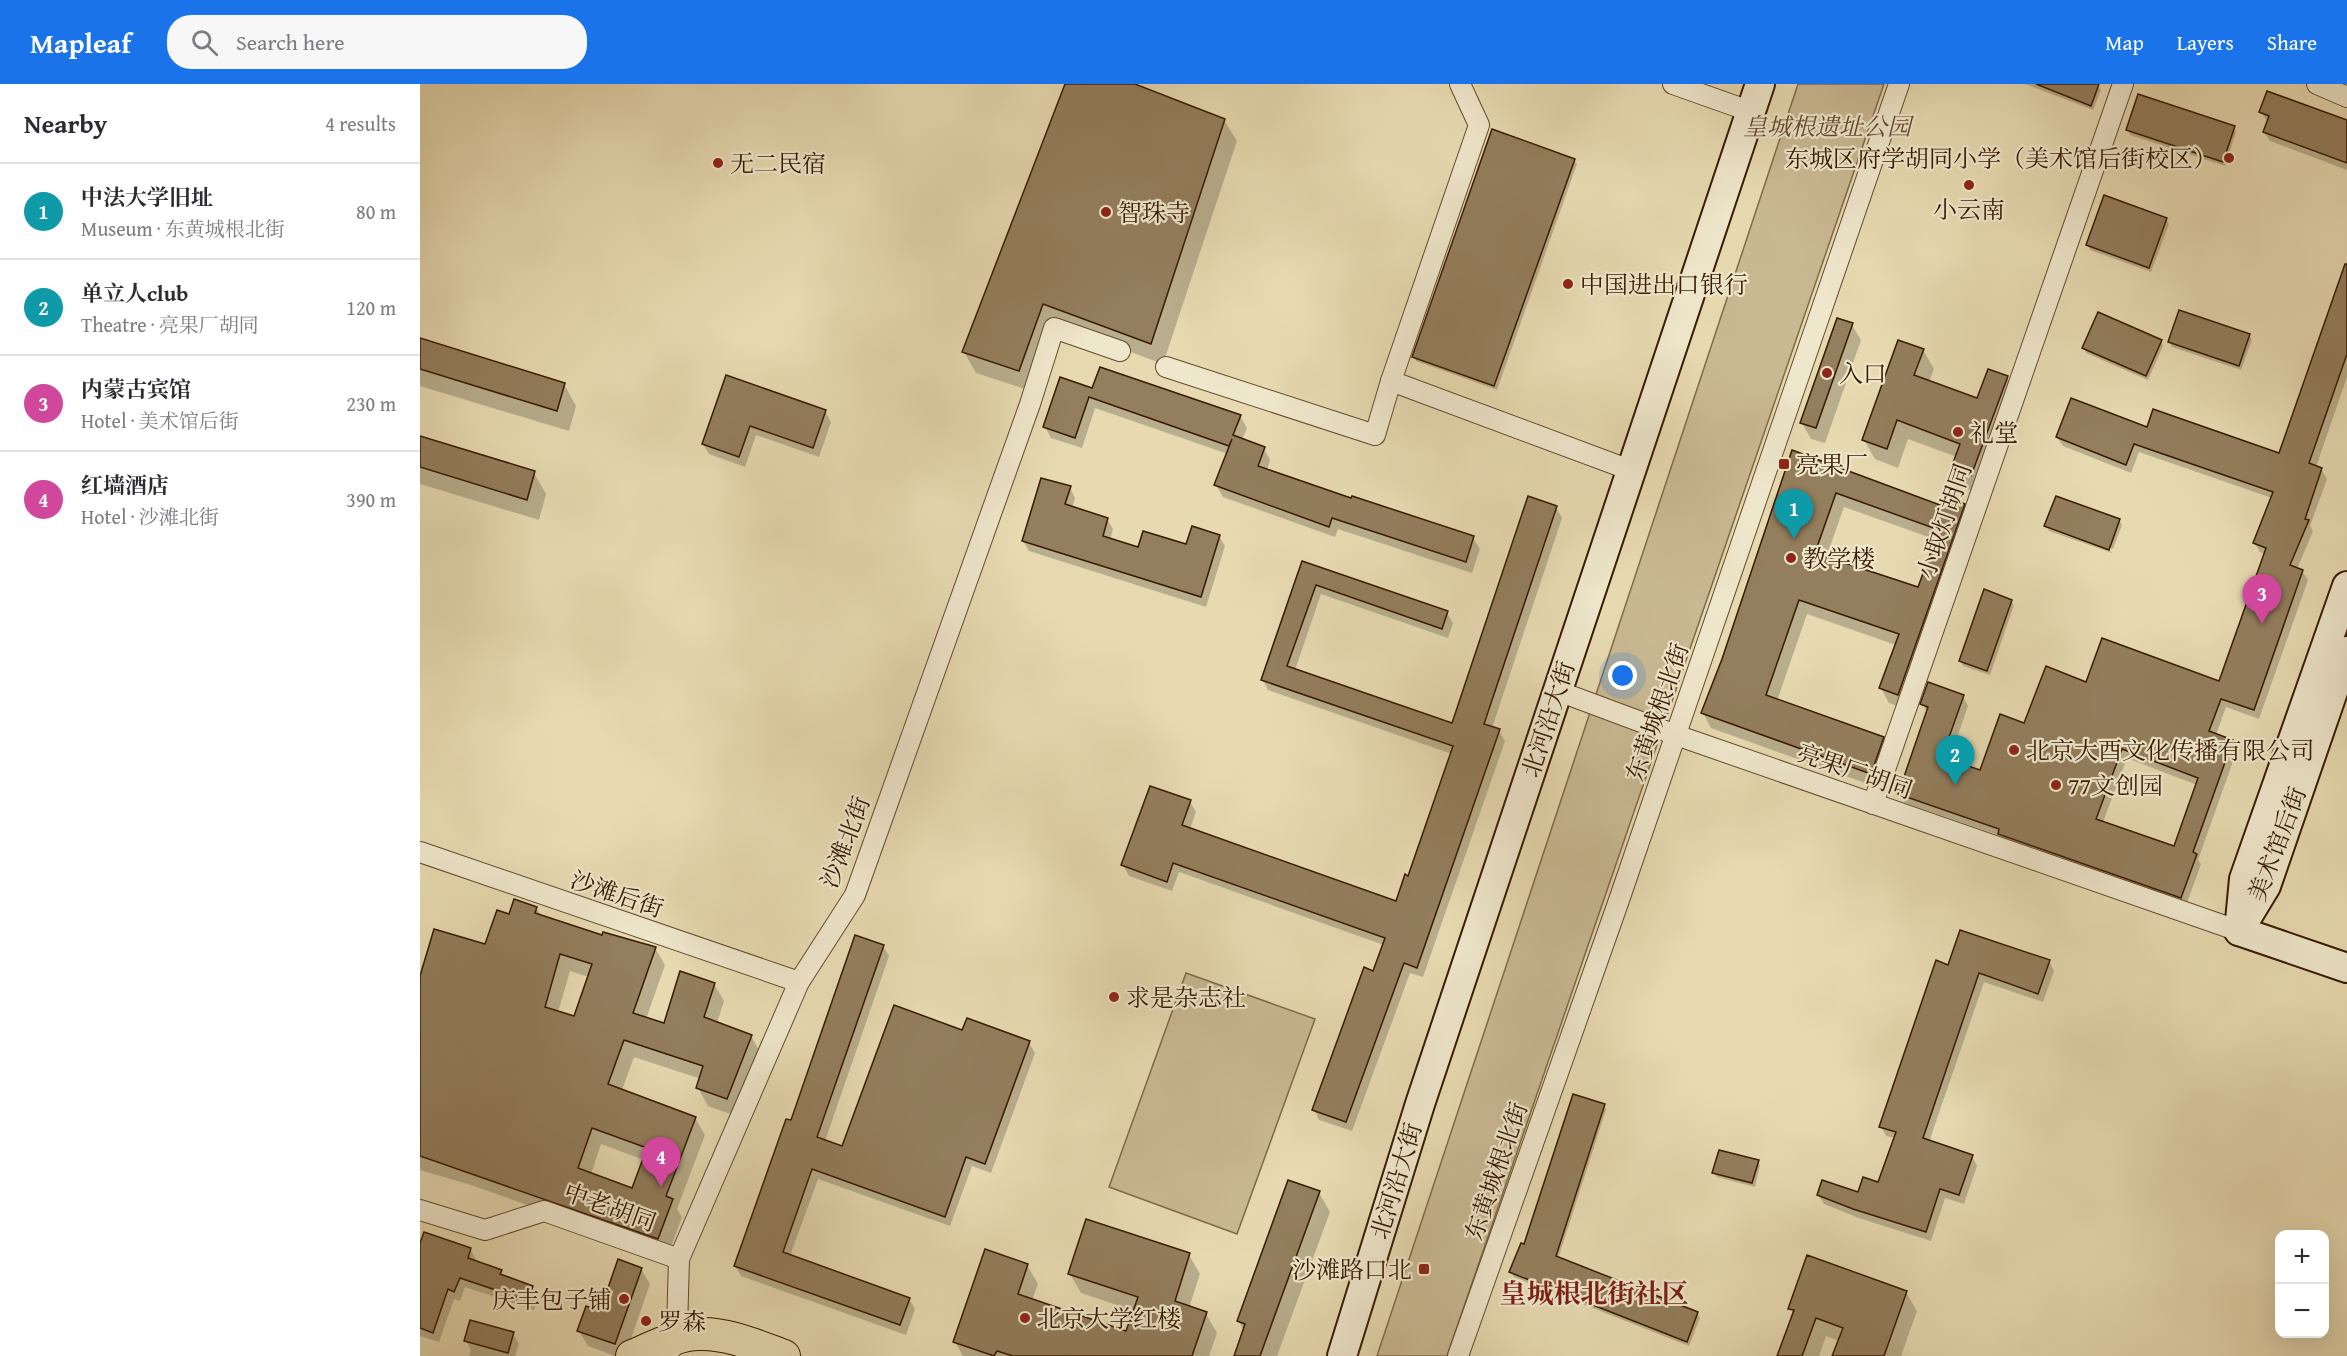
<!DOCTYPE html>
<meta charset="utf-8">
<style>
body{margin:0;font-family:"Gentium Book Plus","Noto Serif SC",serif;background:#f7f7f7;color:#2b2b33}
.controls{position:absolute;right:18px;bottom:18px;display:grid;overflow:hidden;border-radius:12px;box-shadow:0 6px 24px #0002}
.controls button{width:54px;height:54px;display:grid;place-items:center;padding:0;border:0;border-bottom:2px solid #e1e1e2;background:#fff;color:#2b2b33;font:30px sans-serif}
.you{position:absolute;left:1203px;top:592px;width:21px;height:21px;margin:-15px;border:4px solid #fff;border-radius:50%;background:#1a73e8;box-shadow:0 0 0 9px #1a73e833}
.badge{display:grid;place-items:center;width:39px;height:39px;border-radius:50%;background:#1a73e8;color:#fff;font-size:20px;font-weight:700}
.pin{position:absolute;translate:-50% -50px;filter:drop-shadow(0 2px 3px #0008)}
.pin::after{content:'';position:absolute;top:32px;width:21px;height:18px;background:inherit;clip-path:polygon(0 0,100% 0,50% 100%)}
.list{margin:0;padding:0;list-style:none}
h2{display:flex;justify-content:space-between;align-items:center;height:78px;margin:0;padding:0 24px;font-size:26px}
h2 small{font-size:20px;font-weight:400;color:#7c7c81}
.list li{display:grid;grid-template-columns:39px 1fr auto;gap:18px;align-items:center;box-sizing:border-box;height:96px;padding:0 24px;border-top:2px solid #e1e1e2}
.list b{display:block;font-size:22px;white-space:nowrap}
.list p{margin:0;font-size:20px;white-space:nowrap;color:#7c7c81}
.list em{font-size:20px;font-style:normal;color:#7c7c81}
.icon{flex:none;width:33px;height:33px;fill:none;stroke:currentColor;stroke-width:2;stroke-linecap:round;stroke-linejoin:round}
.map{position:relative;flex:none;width:1927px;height:1272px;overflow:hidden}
header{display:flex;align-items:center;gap:36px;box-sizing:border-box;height:84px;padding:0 30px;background:#1a73e8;color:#fff}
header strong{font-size:28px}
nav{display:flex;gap:33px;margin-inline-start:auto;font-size:21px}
.search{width:420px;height:54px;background:#f7f7f7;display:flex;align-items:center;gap:15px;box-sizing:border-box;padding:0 21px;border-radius:24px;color:#7c7c81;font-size:22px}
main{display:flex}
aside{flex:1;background:#fff}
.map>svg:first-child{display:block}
.green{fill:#c9b993;stroke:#806a4a;stroke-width:1.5}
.shadow{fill:#0003;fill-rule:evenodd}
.building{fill:#937e5d;stroke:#381a01;stroke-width:1.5;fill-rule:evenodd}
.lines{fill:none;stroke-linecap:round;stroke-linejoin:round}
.street-casing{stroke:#644a2d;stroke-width:22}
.secondary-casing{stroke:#381a01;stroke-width:32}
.primary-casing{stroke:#381a01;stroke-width:34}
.street{stroke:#efe7cc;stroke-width:20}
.secondary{stroke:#efe7cc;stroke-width:28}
.primary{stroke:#e7dab1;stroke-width:32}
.poi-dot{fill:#8f2418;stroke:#efe7cc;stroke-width:2}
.labels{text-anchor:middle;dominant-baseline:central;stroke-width:4.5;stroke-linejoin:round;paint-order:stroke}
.park-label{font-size:24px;font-style:italic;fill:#644a2d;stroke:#efe7cc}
.poi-label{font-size:24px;fill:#381a01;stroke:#efe7cc;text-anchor:start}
.street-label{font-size:24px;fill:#381a01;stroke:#efe7cc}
.quarter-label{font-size:27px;font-weight:bold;fill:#7a1f14;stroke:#efe7cc}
</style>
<header>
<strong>Mapleaf</strong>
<div class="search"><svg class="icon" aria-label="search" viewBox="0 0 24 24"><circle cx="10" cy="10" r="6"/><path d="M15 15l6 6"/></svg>Search here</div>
<nav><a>Map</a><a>Layers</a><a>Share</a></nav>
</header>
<main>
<aside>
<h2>Nearby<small>4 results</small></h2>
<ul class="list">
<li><span class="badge" style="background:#0f9aa8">1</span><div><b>中法大学旧址</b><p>Museum · 东黄城根北街</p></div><em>80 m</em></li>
<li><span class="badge" style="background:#0f9aa8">2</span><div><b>单立人club</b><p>Theatre · 亮果厂胡同</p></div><em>120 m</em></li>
<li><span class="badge" style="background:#d1479c">3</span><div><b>内蒙古宾馆</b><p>Hotel · 美术馆后街</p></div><em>230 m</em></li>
<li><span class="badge" style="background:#d1479c">4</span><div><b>红墙酒店</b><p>Hotel · 沙滩北街</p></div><em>390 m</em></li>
</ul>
</aside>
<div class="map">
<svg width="1927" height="1272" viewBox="0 0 1927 1272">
<rect width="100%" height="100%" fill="#e7dab1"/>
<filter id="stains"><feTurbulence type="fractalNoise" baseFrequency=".00333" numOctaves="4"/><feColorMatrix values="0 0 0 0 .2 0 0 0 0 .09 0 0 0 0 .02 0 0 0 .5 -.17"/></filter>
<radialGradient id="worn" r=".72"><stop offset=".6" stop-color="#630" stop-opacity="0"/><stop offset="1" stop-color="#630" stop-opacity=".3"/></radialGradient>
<g class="green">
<polygon points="1378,0 1464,0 1027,1272 957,1272"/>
<polygon points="766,889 895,935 817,1150 689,1103"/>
</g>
<g class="shadow">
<polygon points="647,0 711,0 804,36 817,57 743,280 635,240 611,307 556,289 544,268"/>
<polygon points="1605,0 1674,0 1678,2 1681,6 1673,26"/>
<polygon points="1841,28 1927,37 1927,86 1850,57 1844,48 1848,38"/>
<polygon points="1814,43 1816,48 1805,82 1710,51 1708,46"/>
<polygon points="1154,76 1157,80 1077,306 996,277 994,273"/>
<polygon points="1746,135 1749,140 1731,188 1670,166 1668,161"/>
<path d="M1927,177v116l-31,90 5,2 6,10 -17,47 3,5 -16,38 5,2 6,9 -49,139 -33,-12 -10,28 16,6 5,9 -39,110 3,4 -15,42 -181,-63 -4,-7 -96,-33 -5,-10 28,-80 -6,-9 41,-8 5,10 -19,55 32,11 44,-47 62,-41 133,-1 46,-129 -6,-2 -6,-10 18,-44 -133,-46 -8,21 -68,-27 -6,-9 91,-8 132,26zM1707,674l70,27 -22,63 -72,-26z"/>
<polygon points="1432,241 1441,256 1405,359 1391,355 1382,339"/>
<polygon points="1829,251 1832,256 1821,286 1752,263 1750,258"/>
<polygon points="0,256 144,300 156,322 149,347 0,302"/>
<polygon points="1741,257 1743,262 1728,296 1666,269 1664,264"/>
<polygon points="1503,266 1514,285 1509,298 1558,316 1587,294 1598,313 1561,410 1543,404 1532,384 1537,373 1488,355 1478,384 1455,375 1444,356"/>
<polygon points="307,293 405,327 411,338 399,373 336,351 325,383 289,370 283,360"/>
<polygon points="673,306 820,332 827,344 822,356 844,365 850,376 847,386 932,416 1053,454 1060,465 1052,489 918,445 915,453 803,413 796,401 808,370 675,324 662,364 631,354 625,343"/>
<polygon points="0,354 114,389 126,410 119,436 0,400"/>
<path d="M1373,368l156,58 15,-5 8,15 -66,189 -17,-6 -8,-15 15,-43 -89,-31 -30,87 106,37 8,15 -12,35 -168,-60 -8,-15 20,-54zM1424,423l93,33 -19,49 -92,-31z"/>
<polygon points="650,404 655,414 652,424 687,435 693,445 690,456 719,465 767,462 799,452 805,462 786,523 609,467 603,457"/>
<polygon points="1637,414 1699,436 1702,441 1693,465 1628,442 1628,445 1626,442"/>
<polygon points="1136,423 1142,434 1072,644 1079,647 1085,657 1003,893 990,889 932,1047 899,1036 894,1025 954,889 964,861 759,788 752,807 709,792 703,781 770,718 776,728 770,745 977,819 989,794 1032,670 848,606 843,596 883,479 1027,529 1033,539 1028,554 901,510 875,586 1033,641"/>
<polygon points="1628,445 1692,468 1692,469 1629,447"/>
<polygon points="1591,517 1594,521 1570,591 1543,582 1541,577"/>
<path d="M116,824l5,7 62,21 52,12 10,17 -19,54 19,6 49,-41 10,17 -7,22 34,13 10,18 -25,62 -28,-10 -10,-18 3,-9 -67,-22 -12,33 73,28 10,17 -28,74 5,8 -14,38 -197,-70 -51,-15v-188l66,-36 24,-30zM150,887l19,6 -15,41 -16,-6zM181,1060l43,16 -11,30 -42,-16z"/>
<polygon points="463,862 469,872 405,1057 423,1064 543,948 609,959 615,969 571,1089 552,1082 530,1142 398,1095 370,1172 489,1215 495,1225 486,1251 321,1192 315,1182 372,1038"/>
<polygon points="1629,877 1634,887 1623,918 1564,898 1509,1058 1552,1072 1557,1082 1544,1120 1525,1114 1511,1157 1439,1134 1404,1120 1398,1110 1439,1110 1459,1100 1475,1054 1466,1052 1461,1042 1529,882"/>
<polygon points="1184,1021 1186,1026 1138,1175 1277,1229 1280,1234 1269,1262 1094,1193 1091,1188"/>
<polygon points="1338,1077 1340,1082 1335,1103 1297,1093 1294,1088"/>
<polygon points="899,1109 910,1128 857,1272 816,1272 824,1247 818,1236"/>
<polygon points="0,1164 50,1165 56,1175 55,1178 81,1187 84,1193 112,1204 118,1214 114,1226 45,1203 40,1217 34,1215 19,1258 0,1252"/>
<polygon points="769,1171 780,1190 769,1224 786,1230 797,1249 789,1272 543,1272 535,1258 607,1181 618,1200 612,1216 707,1249 715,1227 661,1209 650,1190"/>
<polygon points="221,1185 230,1200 205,1272 195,1272 168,1262 159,1247 180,1228"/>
<polygon points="1486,1208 1497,1227 1481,1272 1414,1272 1419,1257 1406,1252 1399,1272 1359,1272 1374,1231 1370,1224"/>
<polygon points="93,1249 99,1260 95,1272 49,1272 51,1266 46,1257"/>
</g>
<g class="building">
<polygon points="645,0 715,0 805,35 731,260 623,220 599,287 542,268"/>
<polygon points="1616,0 1679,0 1671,22"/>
<polygon points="1847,7 1927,36 1927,79 1843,48 1849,32 1839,28"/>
<polygon points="1718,10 1815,42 1803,78 1706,46"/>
<polygon points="1072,45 1155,75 1074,302 992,273"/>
<polygon points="1684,111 1747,134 1729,184 1666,161"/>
<path d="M1925,180h2v90l-38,109 13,5 -17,51 4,1 -19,45 13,5 -49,140 -33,-11 -12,32 24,9 -40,112 4,2 -16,44 -183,-64 1,-5 -101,-35 30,-87 -8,-3 8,-22 36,13 -22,62 38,13 20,-56 24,9 22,-57 40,16 16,-44 117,43 47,-133 -13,-5 20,-51 -139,-48 -8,21 -70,-28 15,-39 76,29 6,-18 126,44zM1702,665l76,29 -24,68 -78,-27z"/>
<polygon points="1759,226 1830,250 1819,282 1748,258"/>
<polygon points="1678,228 1742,256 1726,292 1662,264"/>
<polygon points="1417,234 1433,239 1396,344 1380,339"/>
<polygon points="0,254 145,299 137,327 0,285"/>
<polygon points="1478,256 1504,265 1494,291 1557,314 1568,285 1588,292 1551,392 1531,384 1540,360 1477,336 1467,365 1442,356"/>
<polygon points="680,283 821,331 813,351 845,363 838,382 931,414 932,412 1054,452 1046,478 912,434 909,443 794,401 812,355 809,362 669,313 655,354 623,343 640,293 672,304"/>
<polygon points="306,291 406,326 393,364 330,342 319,373 282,360"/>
<polygon points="0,352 115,387 107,416 0,383"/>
<path d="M1372,366l156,58 3,-9 14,5 -67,191 -19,-7 20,-54 -100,-34 -33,95 118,42 -13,37 -170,-61 21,-54zM1416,409l103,37 -21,57 -103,-34z"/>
<polygon points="621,394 651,402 645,420 688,434 683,452 718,463 723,447 766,460 772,442 800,451 781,513 602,457"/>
<polygon points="1108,412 1137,422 1064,640 1080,645 997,884 984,879 926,1038 892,1026 944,883 953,887 965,854 753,779 747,798 701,781 730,702 771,716 762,741 976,817 985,790 988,792 1033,662 841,596 882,477 1028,527 1022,545 896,501 867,582 1032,639"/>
<polygon points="1636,412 1700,435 1689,466 1624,442"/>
<polygon points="1564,505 1592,516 1567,587 1539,577"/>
<path d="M94,815l23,8 -2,6 67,22 1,-3 53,15 -23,66 31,10 16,-52 35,12 -11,34 48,18 -25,64 -31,-11 7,-22 -79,-26 -16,44 88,33 -30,79 7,3 -15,40 -238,-83v-180l14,-47 51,15 12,-34 12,4zM140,870l32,10 -18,52 -29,-9zM172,1044l55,20 -15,40 -54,-20z"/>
<polygon points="1540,846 1630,876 1618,910 1559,889 1503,1054 1553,1071 1539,1111 1520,1105 1506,1148 1433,1125 1397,1111 1402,1096 1438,1108 1443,1093 1458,1098 1476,1048 1459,1043 1516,876 1528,881"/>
<polygon points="435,851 464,861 397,1053 422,1062 474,921 542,946 547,934 610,957 565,1080 546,1073 525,1133 392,1085 363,1168 490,1214 480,1241 314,1182 366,1035 371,1036"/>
<polygon points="1153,1010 1185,1020 1136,1172 1278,1228 1267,1258 1089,1188 1101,1159 1104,1160"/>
<polygon points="1299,1066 1339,1076 1332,1099 1292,1089"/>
<polygon points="868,1096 900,1107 840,1272 814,1272 825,1240 817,1237"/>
<polygon points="666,1135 770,1169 755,1217 787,1228 772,1272 593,1272 577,1267 574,1272 533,1258 565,1165 608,1180 598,1210 706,1247 718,1213 648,1190"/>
<polygon points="4,1148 51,1164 48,1174 82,1186 80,1190 113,1202 108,1217 40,1194 34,1208 28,1205 13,1249 0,1244 0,1159"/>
<polygon points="1387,1171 1487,1207 1464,1272 1412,1272 1423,1244 1396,1234 1382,1272 1357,1272 1374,1226 1368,1225"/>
<polygon points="198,1175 222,1184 195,1260 157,1247 166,1222 180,1227"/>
<polygon points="50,1236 94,1248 88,1269 44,1257"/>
</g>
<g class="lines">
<defs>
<g id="street">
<polyline points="1253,0 1332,28"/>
<polyline points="1897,0 1927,13"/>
<polyline points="746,283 955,351 971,297 1059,41 1040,0"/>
<polyline points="971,297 1210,386"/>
<polyline points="1138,607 1256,651 1819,847"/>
<polyline points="1453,720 1703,0"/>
<polyline points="0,768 379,898"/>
<polyline points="0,1126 65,1146 124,1127 259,1175"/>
<polyline points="253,1263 257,1245 259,1175 379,898 435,811 610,320 634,244 700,267"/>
<polyline points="1038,1272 1198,819 1479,0"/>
</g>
<g id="secondary">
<polyline points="1823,840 1846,802 1927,567"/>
<polyline points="1819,847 1824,795 1927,502"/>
<polyline points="1819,847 1927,884"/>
<polyline points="922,1272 1000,1020 1340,0"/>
</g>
<path id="primary" d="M212,1272c20,-8 45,-22 67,-22 29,-1 58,12 85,22"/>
</defs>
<use href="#street" class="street-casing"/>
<use href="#secondary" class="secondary-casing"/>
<use href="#primary" class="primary-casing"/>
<use href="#street" class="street"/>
<use href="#secondary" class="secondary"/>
<use href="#primary" class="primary"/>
</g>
<g class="poi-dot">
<circle cx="1809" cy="74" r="6"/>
<circle cx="298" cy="79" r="6"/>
<circle cx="1549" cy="101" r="6"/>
<circle cx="686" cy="128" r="6"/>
<circle cx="1148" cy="200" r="6"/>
<circle cx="1407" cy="289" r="6"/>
<circle cx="1538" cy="348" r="6"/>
<rect x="1358" y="374" width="12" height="12" rx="3"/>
<circle cx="1371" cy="474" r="6"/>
<circle cx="1594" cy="666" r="6"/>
<circle cx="1636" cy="701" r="6"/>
<circle cx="694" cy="913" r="6"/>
<rect x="998" y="1179" width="12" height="12" rx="3"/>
<circle cx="204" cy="1215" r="6"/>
<circle cx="605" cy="1234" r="6"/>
<circle cx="226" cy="1237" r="6"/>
</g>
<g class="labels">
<g class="park-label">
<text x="1407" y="42">皇城根遗址公园</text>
</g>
<g class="poi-label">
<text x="1797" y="74" text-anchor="end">东城区府学胡同小学（美术馆后街校区）</text>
<text x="310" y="79">无二民宿</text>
<text x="1549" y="125" text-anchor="middle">小云南</text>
<text x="698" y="128">智珠寺</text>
<text x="1160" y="200">中国进出口银行</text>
<text x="1419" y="289">入口</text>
<text x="1550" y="348">礼堂</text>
<text x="1376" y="380">亮果厂</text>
<text x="1383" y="474">教学楼</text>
<text x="1606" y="666">北京大酉文化传播有限公司</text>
<text x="1648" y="701">77文创园</text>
<text x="706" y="913">求是杂志社</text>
<text x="992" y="1185" text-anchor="end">沙滩路口北</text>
<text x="192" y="1215" text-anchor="end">庆丰包子铺</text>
<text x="617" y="1234">北京大学红楼</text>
<text x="238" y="1237">罗森</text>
</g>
<g class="street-label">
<text transform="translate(1524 437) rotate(-71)">小取灯胡同</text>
<text transform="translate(1237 628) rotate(-71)">东黄城根北街</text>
<text transform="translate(1128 635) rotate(-72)">北河沿大街</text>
<text transform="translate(1435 687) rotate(19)">亮果厂胡同</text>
<text transform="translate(425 758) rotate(-69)">沙滩北街</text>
<text transform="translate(1857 760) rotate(-69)">美术馆后街</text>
<text transform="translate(197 810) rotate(19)">沙滩后街</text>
<text transform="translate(1076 1087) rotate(-71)">东黄城根北街</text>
<text transform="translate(976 1097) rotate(-73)">北河沿大街</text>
<text transform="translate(190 1123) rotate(20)">中老胡同</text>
</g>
<g class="quarter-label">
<text x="1174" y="1209">皇城根北街社区</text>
</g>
</g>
<rect width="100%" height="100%" filter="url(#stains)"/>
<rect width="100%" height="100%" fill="url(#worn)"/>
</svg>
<div class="controls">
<button>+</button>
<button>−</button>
</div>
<div class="you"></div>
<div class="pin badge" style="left:1374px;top:455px;background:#0f9aa8">1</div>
<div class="pin badge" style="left:1535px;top:701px;background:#0f9aa8">2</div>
<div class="pin badge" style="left:1842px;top:540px;background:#d1479c">3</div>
<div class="pin badge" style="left:241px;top:1103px;background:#d1479c">4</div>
</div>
</main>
